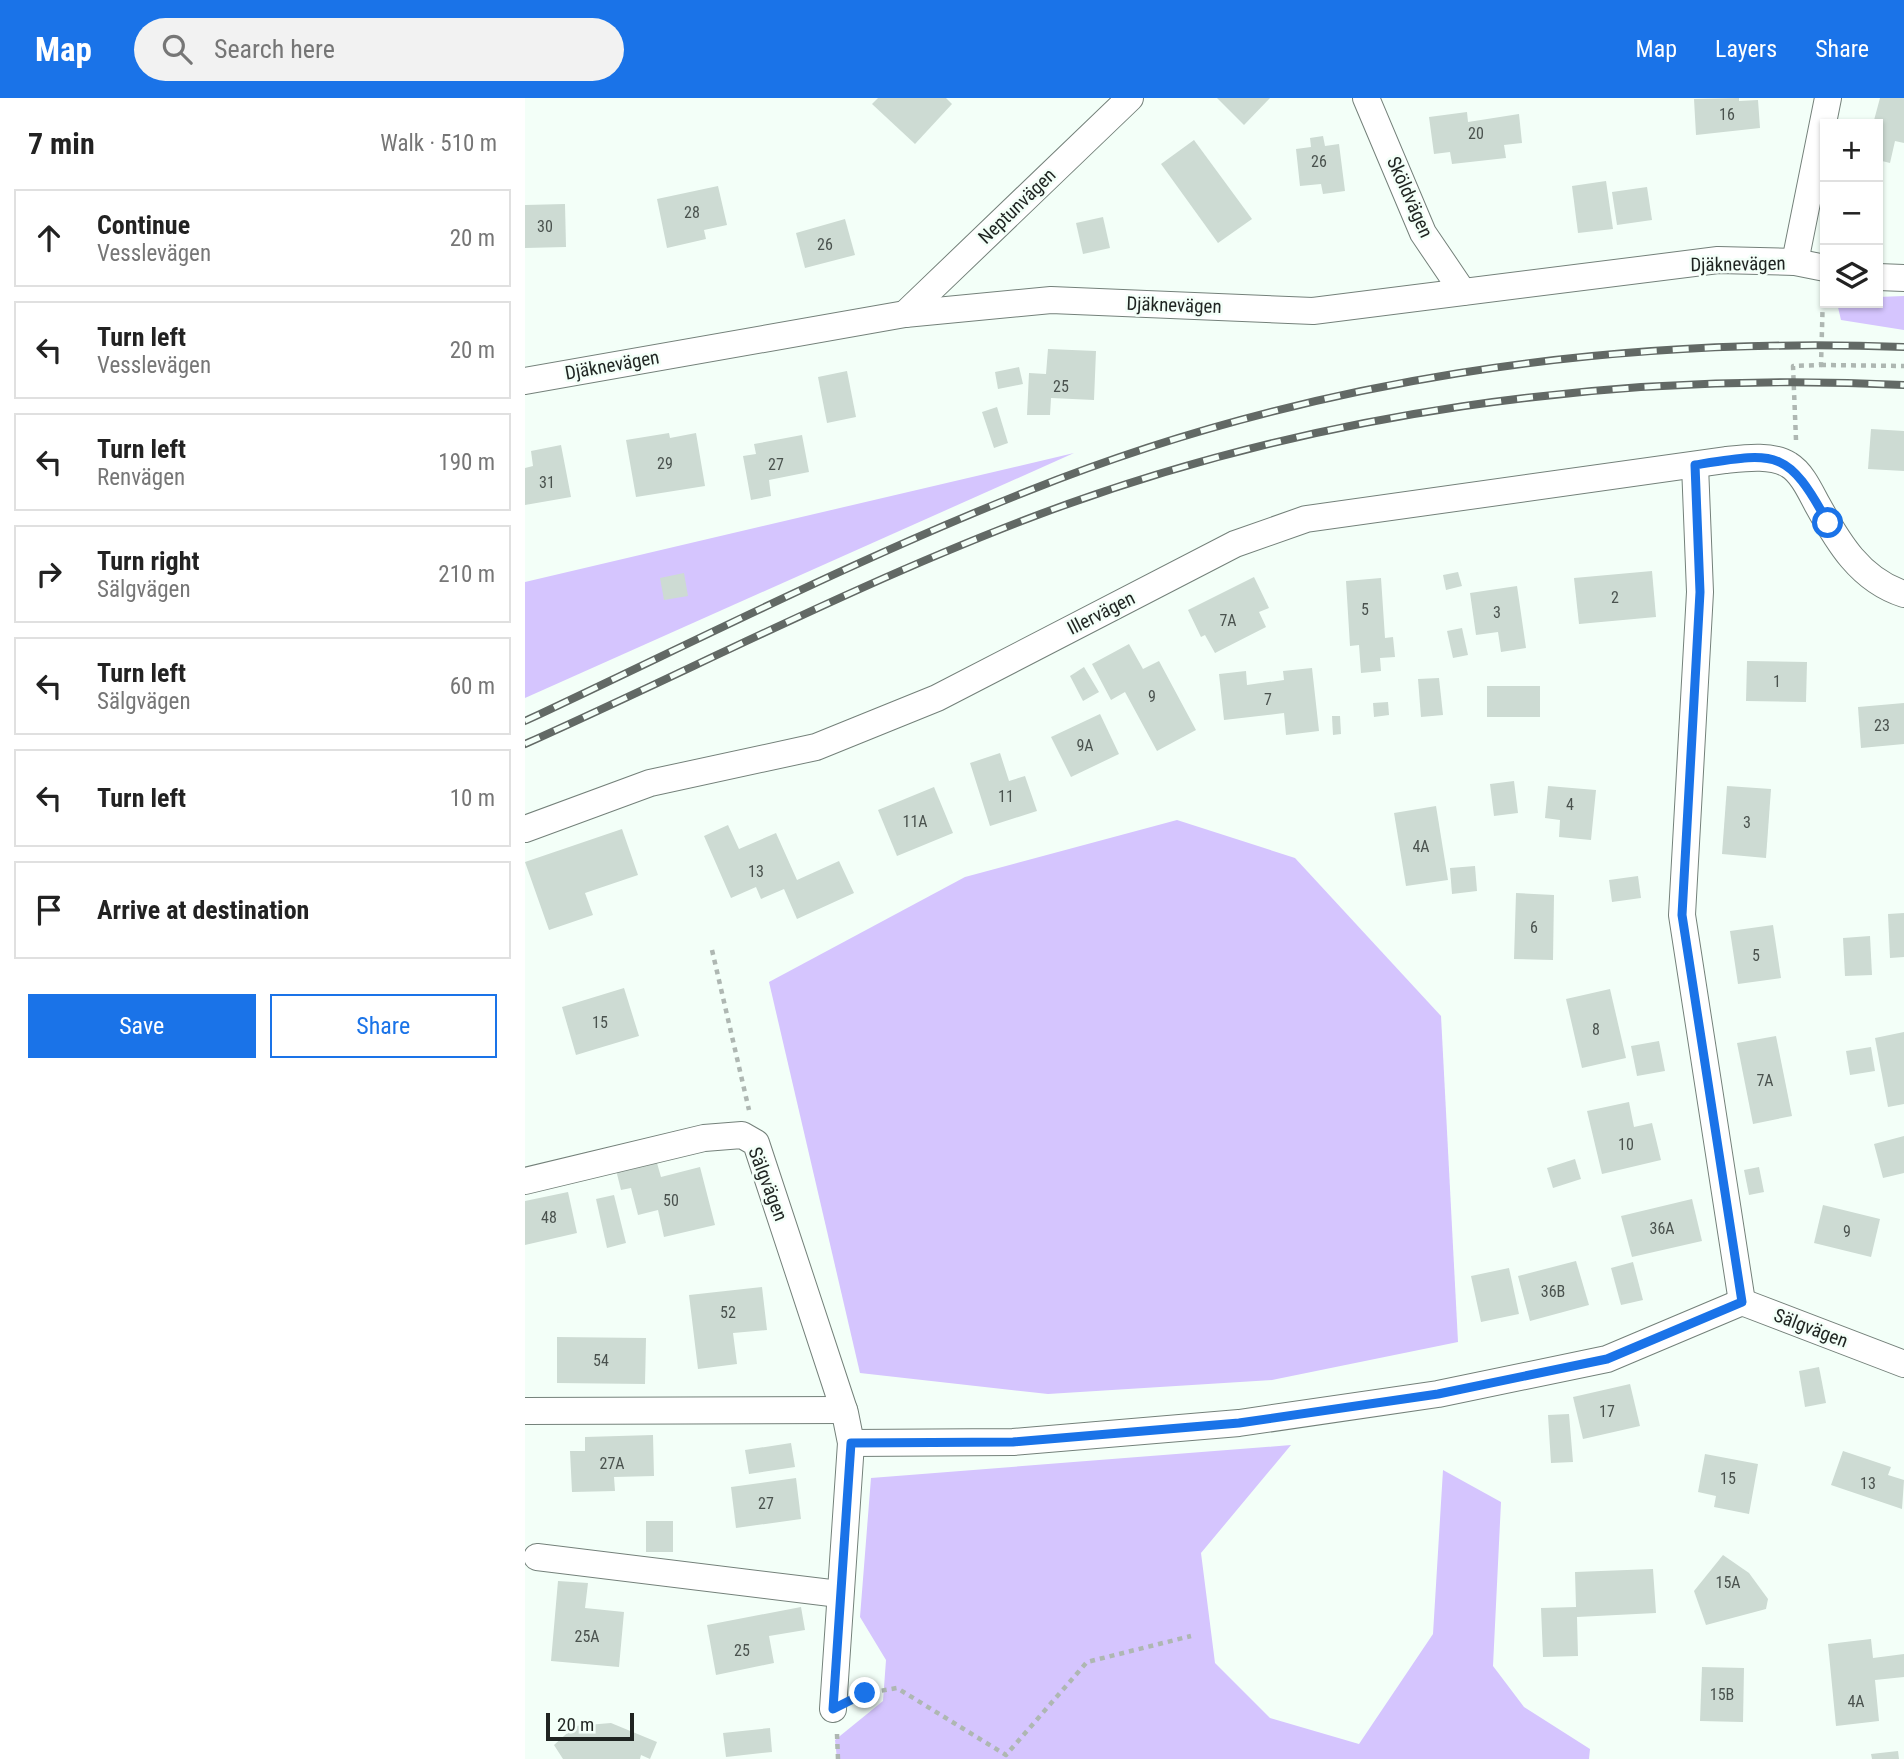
<!DOCTYPE html>
<meta charset="utf-8">
<style>
body{margin:0;font-family:"Roboto Condensed",sans-serif;background:#f2f2f2;color:#222}
.controls{position:absolute;right:21px;top:21px;display:grid;overflow:hidden;border-radius:0px;box-shadow:0 2px 5px #0004}
.controls button{width:63px;height:63px;display:grid;place-items:center;padding:0;border:0;border-bottom:2px solid #e0e0e0;background:#fff;color:#222;font:35px sans-serif}
.scale{position:absolute;left:21px;bottom:18px;width:88px;box-sizing:border-box;padding-left:7px;border:4px solid #1f2421;border-top:0;font-size:19px;line-height:24px;white-space:nowrap;color:#1f2421;-webkit-text-stroke:5px #f3fff8;paint-order:stroke}
.stop{position:absolute;width:21px;height:21px;margin:-16px;border:5px solid #1a73e8;border-radius:50%;background:#fff}
.stop.end{background:#1a73e8;border-color:#fff;box-shadow:0 2px 7px #0008}
.list{margin:0;padding:0;list-style:none}
h2{display:flex;justify-content:space-between;align-items:center;height:91px;margin:0;padding:0 28px;font-size:30px}
h2 small{font-size:23px;font-weight:400;color:#767676}
.list li{display:grid;grid-template-columns:46px 1fr auto;gap:21px;align-items:center;box-sizing:border-box;height:98px;margin:0 14px 14px;padding:0 14px;border:2px solid #e0e0e0;border-radius:0px}
.list b{display:block;font-size:26px;white-space:nowrap}
.list p{margin:0;font-size:23px;white-space:nowrap;color:#767676}
.list em{font-size:23px;font-style:normal;color:#767676}
.actions{display:flex;gap:14px;padding:21px 28px}
.actions a{flex:1;padding:16px 0;border:2px solid #1a73e8;border-radius:0px;text-align:center;font-size:24px;color:#1a73e8}
.actions .main{background:#1a73e8;color:#fff}
.icon{flex:none;width:38px;height:38px;fill:none;stroke:currentColor;stroke-width:2;stroke-linecap:round;stroke-linejoin:round}
.map{position:relative;flex:none;width:1379px;height:1661px;overflow:hidden}
header{display:flex;align-items:center;gap:42px;box-sizing:border-box;height:98px;padding:0 35px;background:#1a73e8;color:#fff}
header strong{font-size:33px}
nav{display:flex;gap:38px;margin-inline-start:auto;font-size:24px}
.search{width:490px;height:63px;background:#f2f2f2;display:flex;align-items:center;gap:18px;box-sizing:border-box;padding:0 24px;border-radius:38px;color:#767676;font-size:26px}
main{display:flex}
aside{flex:1;background:#fff}
.map>svg:first-child{display:block}
.green{fill:#d5c5fe}
.building{fill:#cddbd3}
.lines{fill:none;stroke-linecap:round;stroke-linejoin:round}
.street-casing{stroke:#74817a;stroke-width:28}
.path{stroke:#aeb7b2;stroke-width:4.5;stroke-dasharray:5 5;stroke-linecap:butt}
.street{stroke:#fff;stroke-width:26}
.rail-casing{stroke:#626965;stroke-width:8}
.rail{stroke:#f3fff8;stroke-width:5;stroke-dasharray:16;stroke-linecap:butt}
.route{stroke:#1a73e8;stroke-width:9}
.labels{text-anchor:middle;dominant-baseline:central;stroke-width:5;stroke-linejoin:round;paint-order:stroke}
.number-label{font-size:16px;fill:#4a524e}
.street-label{font-size:19px;fill:#1f2421;stroke:#f3fff8}
</style>
<header>
<strong>Map</strong>
<div class="search"><svg class="icon" aria-label="search" viewBox="0 0 24 24"><circle cx="10" cy="10" r="6"/><path d="M15 15l6 6"/></svg>Search here</div>
<nav><a>Map</a><a>Layers</a><a>Share</a></nav>
</header>
<main>
<aside>
<h2>7 min<small>Walk · 510 m</small></h2>
<ul class="list">
<li><svg class="icon" aria-label="ahead" viewBox="0 0 24 24"><path d="M12 20V5M6 11l6-6 6 6"/></svg><div><b>Continue</b><p>Vesslevägen</p></div><em>20 m</em></li>
<li><svg class="icon" aria-label="left" viewBox="0 0 24 24"><path d="M17 20v-9H6M10 6l-5 5 5 5"/></svg><div><b>Turn left</b><p>Vesslevägen</p></div><em>20 m</em></li>
<li><svg class="icon" aria-label="left" viewBox="0 0 24 24"><path d="M17 20v-9H6M10 6l-5 5 5 5"/></svg><div><b>Turn left</b><p>Renvägen</p></div><em>190 m</em></li>
<li><svg class="icon" aria-label="right" viewBox="0 0 24 24"><path d="M7 20v-9h11M14 6l5 5-5 5"/></svg><div><b>Turn right</b><p>Sälgvägen</p></div><em>210 m</em></li>
<li><svg class="icon" aria-label="left" viewBox="0 0 24 24"><path d="M17 20v-9H6M10 6l-5 5 5 5"/></svg><div><b>Turn left</b><p>Sälgvägen</p></div><em>60 m</em></li>
<li><svg class="icon" aria-label="left" viewBox="0 0 24 24"><path d="M17 20v-9H6M10 6l-5 5 5 5"/></svg><div><b>Turn left</b></div><em>10 m</em></li>
<li><svg class="icon" aria-label="arrive" viewBox="0 0 24 24"><path d="M6 21V4h12l-3 4 3 4H6"/></svg><div><b>Arrive at destination</b></div></li>
</ul>
<div class="actions"><a class="main">Save</a><a>Share</a></div>
</aside>
<div class="map">
<svg width="1379" height="1661" viewBox="0 0 1379 1661">
<rect width="100%" height="100%" fill="#f3fff8"/>
<g class="green">
<polygon points="1379,198 1379,232 1316,222 1312,205 1353,205 1353,199"/>
<polygon points="549,355 0,600 0,484"/>
<polygon points="652,722 770,760 916,918 933,1244 747,1282 523,1296 335,1275 244,884 440,779"/>
<polygon points="766,1347 676,1455 690,1565 745,1620 834,1646 908,1536 918,1372 976,1404 968,1568 999,1609 1065,1651 1064,1661 312,1661 310,1642 358,1603 361,1562 335,1519 346,1380"/>
</g>
<g class="building">
<polygon points="353,0 421,0 427,6 390,46 347,6"/>
<polygon points="692,0 745,0 719,27"/>
<polygon points="1214,0 1214,3 1233,2 1235,30 1171,37 1169,1"/>
<polygon points="1355,0 1379,0 1379,45 1370,43 1365,65 1353,62 1353,26 1348,26"/>
<polygon points="942,14 943,24 994,16 997,45 979,47 981,60 927,66 925,54 909,56 904,19"/>
<polygon points="798,38 800,48 814,46 820,93 798,96 796,86 775,88 771,51 786,49 785,40"/>
<polygon points="669,42 727,121 693,145 636,66"/>
<polygon points="1081,83 1088,131 1053,135 1047,88"/>
<polygon points="193,88 202,127 179,132 181,141 142,150 132,101"/>
<polygon points="1122,89 1127,122 1092,127 1087,94"/>
<polygon points="40,106 41,149 0,150 0,107"/>
<polygon points="578,119 585,150 558,156 551,125"/>
<polygon points="320,121 330,157 280,170 271,135"/>
<polygon points="523,251 571,253 569,302 526,300 525,317 502,317 504,275 521,276"/>
<polygon points="494,269 498,286 473,291 470,274"/>
<polygon points="322,273 331,319 302,325 293,279"/>
<polygon points="472,309 483,345 469,350 457,314"/>
<polygon points="1346,331 1379,333 1379,373 1343,371"/>
<polygon points="144,335 145,340 171,335 180,388 111,399 101,342"/>
<polygon points="277,337 284,374 244,382 246,398 226,402 218,358 231,356 229,346"/>
<polygon points="36,347 46,399 0,407 0,370 8,368 6,353"/>
<polygon points="1127,473 1131,519 1054,526 1049,480"/>
<polygon points="933,474 937,488 921,492 918,477"/>
<polygon points="159,475 163,498 139,502 135,480"/>
<polygon points="729,479 744,510 734,514 741,529 690,555 680,537 676,539 663,512"/>
<polygon points="856,480 860,540 868,539 870,559 855,560 856,573 836,575 834,547 825,548 821,483"/>
<polygon points="992,488 1001,550 976,554 973,534 951,537 945,495"/>
<polygon points="937,530 943,557 928,560 922,533"/>
<polygon points="604,546 618,571 634,563 671,632 632,653 600,594 586,602 567,566"/>
<polygon points="1222,563 1282,564 1281,604 1221,603"/>
<polygon points="559,569 574,594 558,603 545,578"/>
<polygon points="787,570 794,633 761,637 759,615 699,622 694,576 721,573 722,587 759,582 758,573"/>
<polygon points="914,580 918,617 896,619 893,581"/>
<rect x="962" y="588" width="53" height="31"/>
<polygon points="863,604 864,617 849,619 848,605"/>
<polygon points="1379,605 1379,646 1336,650 1333,609"/>
<polygon points="575,616 594,656 546,679 526,639"/>
<polygon points="807,618 815,618 816,636 808,637"/>
<polygon points="475,655 484,683 500,678 512,713 465,728 445,665"/>
<polygon points="989,683 993,715 969,718 965,686"/>
<polygon points="1023,688 1071,692 1066,742 1034,739 1035,722 1020,720"/>
<polygon points="1202,688 1246,691 1241,760 1197,756"/>
<polygon points="409,689 428,735 372,758 353,712"/>
<polygon points="911,708 923,782 881,788 869,715"/>
<polygon points="203,727 214,751 251,735 272,782 314,763 329,795 272,821 259,791 236,801 231,789 206,800 179,738"/>
<polygon points="97,731 113,777 60,795 68,817 24,832 0,764"/>
<polygon points="950,768 952,793 927,796 925,770"/>
<polygon points="1113,778 1116,800 1087,804 1084,782"/>
<polygon points="991,795 1029,797 1028,862 989,861"/>
<polygon points="1379,815 1379,859 1365,860 1363,816"/>
<polygon points="1248,827 1256,880 1213,886 1205,833"/>
<polygon points="1345,838 1347,877 1320,878 1318,840"/>
<polygon points="99,890 114,938 51,957 37,909"/>
<polygon points="1085,891 1101,960 1057,970 1041,901"/>
<polygon points="1379,934 1379,1006 1363,1009 1350,940"/>
<polygon points="1251,938 1267,1018 1228,1026 1212,945"/>
<polygon points="1134,943 1140,973 1112,978 1106,948"/>
<polygon points="1346,949 1350,973 1325,977 1321,953"/>
<polygon points="1104,1004 1109,1029 1127,1025 1136,1062 1077,1076 1062,1013"/>
<polygon points="1379,1038 1379,1075 1358,1080 1349,1046"/>
<polygon points="130,1058 136,1079 175,1069 190,1127 139,1139 133,1112 113,1117 106,1090 96,1092 90,1068"/>
<polygon points="1050,1061 1056,1081 1028,1090 1022,1070"/>
<polygon points="1234,1069 1239,1094 1224,1097 1219,1072"/>
<polygon points="43,1094 52,1135 0,1147 0,1103"/>
<polygon points="89,1097 101,1145 82,1150 71,1101"/>
<polygon points="1167,1101 1177,1143 1107,1159 1096,1118"/>
<polygon points="1298,1107 1355,1121 1346,1159 1289,1145"/>
<polygon points="1051,1163 1064,1207 1005,1223 993,1178"/>
<polygon points="1108,1164 1118,1202 1096,1207 1086,1170"/>
<polygon points="984,1170 994,1216 956,1224 946,1178"/>
<polygon points="237,1189 242,1232 208,1235 212,1266 173,1271 164,1197"/>
<polygon points="32,1239 121,1240 120,1286 32,1285"/>
<polygon points="1294,1269 1301,1305 1280,1309 1274,1273"/>
<polygon points="1105,1286 1115,1328 1058,1341 1048,1299"/>
<polygon points="1044,1316 1048,1364 1026,1365 1023,1317"/>
<polygon points="128,1337 129,1378 89,1379 90,1393 47,1394 45,1353 60,1353 60,1339"/>
<polygon points="266,1345 270,1369 224,1376 220,1352"/>
<polygon points="1318,1353 1366,1369 1363,1377 1379,1382 1377,1411 1306,1387"/>
<polygon points="1180,1356 1233,1366 1224,1416 1189,1409 1191,1398 1173,1394"/>
<polygon points="271,1380 276,1421 211,1430 206,1389"/>
<rect x="121" y="1423" width="27" height="31"/>
<polygon points="1198,1457 1224,1475 1243,1501 1241,1511 1181,1527 1169,1493"/>
<polygon points="1128,1471 1131,1515 1052,1519 1053,1558 1018,1559 1016,1510 1051,1509 1050,1474"/>
<polygon points="33,1483 63,1485 60,1510 99,1514 94,1569 26,1563"/>
<polygon points="276,1509 280,1532 244,1538 249,1565 191,1577 182,1527"/>
<polygon points="1346,1541 1348,1560 1379,1556 1379,1579 1350,1582 1354,1623 1311,1628 1303,1546"/>
<polygon points="1177,1569 1219,1570 1218,1624 1175,1623"/>
<polygon points="86,1625 132,1644 125,1661 116,1657 115,1661 38,1661 29,1647 50,1628"/>
<polygon points="245,1630 247,1654 201,1659 198,1635"/>
<polygon points="1373,1653 1374,1661 1347,1661 1346,1656"/>
</g>
<g class="lines">
<defs>
<g id="street">
<polyline points="841,0 898,135 938,194"/>
<polyline points="1270,164 1303,0"/>
<polyline points="1353,179 1379,180"/>
<polyline points="380,216 605,0"/>
<polyline points="0,283 380,216 526,202 788,213 1193,162 1270,164 1300,170"/>
<polyline points="1170,367 1175,494 1157,817 1217,1204"/>
<path d="M0,731l125,-46 166,-36 121,-49 298,-154 71,-25 420,-59c18,-2 46,-6 63,5 13,8 21,26 28,39 21,38 43,76 87,90"/>
<polyline points="0,1083 179,1040 217,1037 231,1045 320,1315 326,1345 308,1611"/>
<polyline points="0,1313 319,1312"/>
<polyline points="326,1345 488,1344 714,1325 913,1296 1082,1261 1217,1204 1379,1266"/>
<polyline points="12,1459 314,1496"/>
</g>
</defs>
<use href="#street" class="street-casing"/>
<g class="path">
<polyline points="1296,267 1379,268"/>
<polyline points="1271,342 1268,268 1296,267 1298,195"/>
<polyline points="187,852 224,1012"/>
<polyline points="337,1596 372,1590 481,1657 562,1564 666,1538"/>
<polyline points="312,1636 313,1661"/>
</g>
<use href="#street" class="street"/>
<defs>
<g id="rail">
<path d="M0,623c167,-78 331,-162 503,-230 277,-111 578,-155 876,-144"/>
<path d="M0,646c170,-76 335,-162 510,-228 276,-104 575,-145 869,-131"/>
</g>
</defs>
<use href="#rail" class="rail-casing"/>
<use href="#rail" class="rail"/>
</g>
<g class="lines">
<path class="route" d="M340,1595l-32,16 18,-266 162,-1 226,-19 199,-29 169,-35 135,-57 -60,-387 18,-323 -5,-127c82,-13 92,-17 133,58"/>
</g>
<g class="labels">
<g class="number-label">
<text x="1202" y="16">16</text>
<text x="951" y="35">20</text>
<text x="794" y="63">26</text>
<text x="167" y="114">28</text>
<text x="20" y="128">30</text>
<text x="300" y="146">26</text>
<text x="536" y="288">25</text>
<text x="140" y="365">29</text>
<text x="251" y="366">27</text>
<text x="22" y="384">31</text>
<text x="1090" y="499">2</text>
<text x="840" y="511">5</text>
<text x="972" y="514">3</text>
<text x="703" y="522">7A</text>
<text x="1252" y="583">1</text>
<text x="627" y="598">9</text>
<text x="743" y="601">7</text>
<text x="1357" y="627">23</text>
<text x="560" y="647">9A</text>
<text x="481" y="698">11</text>
<text x="1045" y="706">4</text>
<text x="390" y="723">11A</text>
<text x="1222" y="724">3</text>
<text x="896" y="748">4A</text>
<text x="231" y="773">13</text>
<text x="1009" y="829">6</text>
<text x="1231" y="857">5</text>
<text x="75" y="924">15</text>
<text x="1071" y="931">8</text>
<text x="1240" y="982">7A</text>
<text x="1101" y="1046">10</text>
<text x="146" y="1102">50</text>
<text x="24" y="1119">48</text>
<text x="1137" y="1130">36A</text>
<text x="1322" y="1133">9</text>
<text x="1028" y="1193">36B</text>
<text x="203" y="1214">52</text>
<text x="76" y="1262">54</text>
<text x="1082" y="1313">17</text>
<text x="87" y="1365">27A</text>
<text x="1203" y="1380">15</text>
<text x="1343" y="1385">13</text>
<text x="241" y="1405">27</text>
<text x="1203" y="1484">15A</text>
<text x="62" y="1538">25A</text>
<text x="217" y="1552">25</text>
<text x="1197" y="1596">15B</text>
<text x="1331" y="1603">4A</text>
</g>
<g class="street-label">
<text transform="translate(885 99) rotate(66)">Sköldvägen</text>
<text transform="translate(492 108) rotate(-44)">Neptunvägen</text>
<text transform="translate(1213 166) rotate(-1)">Djäknevägen</text>
<text transform="translate(649 207) rotate(2)">Djäknevägen</text>
<text transform="translate(87 267) rotate(-10)">Djäknevägen</text>
<text transform="translate(576 515) rotate(-27)">Illervägen</text>
<text transform="translate(243 1086) rotate(69)">Sälgvägen</text>
<text transform="translate(1286 1230) rotate(21)">Sälgvägen</text>
</g>
</g>
</svg>
<div class="controls">
<button>+</button>
<button>−</button>
<button><svg class="icon" aria-label="layers" viewBox="0 0 24 24"><path d="M12 4l9 5-9 5-9-5zM3 14l9 5 9-5"/></svg></button>
</div>
<div class="scale">20 m</div>
<div class="stop" style="left:1303px;top:425px"></div>
<div class="stop end" style="left:340px;top:1595px"></div>
</div>
</main>
